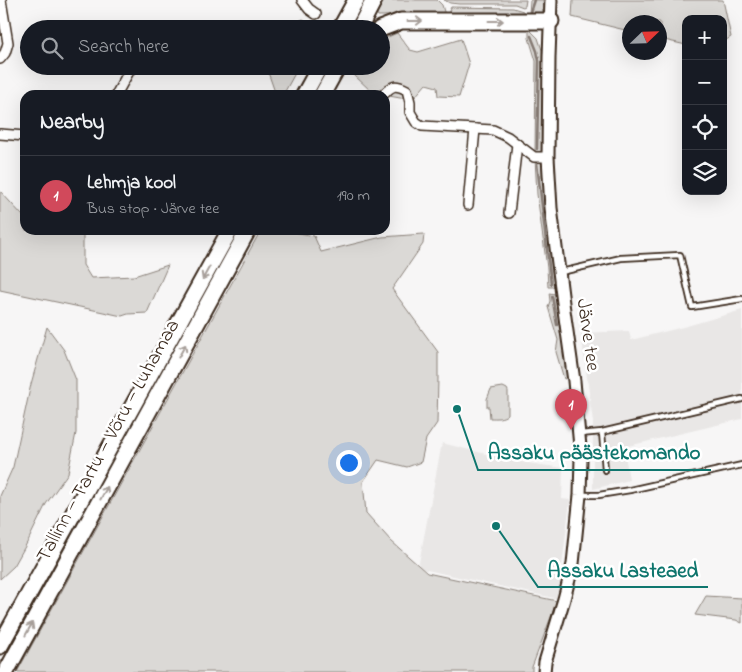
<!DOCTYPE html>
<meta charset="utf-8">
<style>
body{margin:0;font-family:"Indie Flower",sans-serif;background:#20242c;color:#f1f3f6}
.controls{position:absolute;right:15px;top:15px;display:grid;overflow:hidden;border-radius:10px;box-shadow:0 5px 20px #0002}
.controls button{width:45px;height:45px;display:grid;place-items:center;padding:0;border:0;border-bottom:1px solid #363941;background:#171b24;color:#f1f3f6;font:25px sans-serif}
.compass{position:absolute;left:622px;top:15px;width:45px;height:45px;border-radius:50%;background:#171b24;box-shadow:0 5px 20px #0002;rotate:67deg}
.you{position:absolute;left:348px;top:462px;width:18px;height:18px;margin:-12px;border:4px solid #fff;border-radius:50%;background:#1a73e8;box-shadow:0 0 0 8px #1a73e833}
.badge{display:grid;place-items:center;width:32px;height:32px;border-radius:50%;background:#d1495b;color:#fff;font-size:16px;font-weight:700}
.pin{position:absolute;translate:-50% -41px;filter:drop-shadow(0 1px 2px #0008)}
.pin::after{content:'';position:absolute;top:26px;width:18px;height:15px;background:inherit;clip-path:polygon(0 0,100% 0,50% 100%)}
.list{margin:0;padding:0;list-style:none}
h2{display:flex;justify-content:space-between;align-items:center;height:65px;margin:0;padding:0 20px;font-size:21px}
h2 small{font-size:16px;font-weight:400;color:#9ea1a6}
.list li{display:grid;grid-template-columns:32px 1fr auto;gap:15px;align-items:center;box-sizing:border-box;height:80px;padding:0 20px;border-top:1px solid #363941}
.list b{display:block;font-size:19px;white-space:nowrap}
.list p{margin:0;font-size:16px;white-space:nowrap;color:#9ea1a6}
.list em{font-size:16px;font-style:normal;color:#9ea1a6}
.icon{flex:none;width:28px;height:28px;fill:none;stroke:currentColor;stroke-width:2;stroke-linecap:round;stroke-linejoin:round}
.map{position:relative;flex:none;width:742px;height:672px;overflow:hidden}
.search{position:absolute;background:#171b24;box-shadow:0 5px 20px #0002;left:20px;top:20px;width:370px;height:55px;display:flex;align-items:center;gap:12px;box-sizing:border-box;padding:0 18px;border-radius:28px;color:#9ea1a6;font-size:19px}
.panel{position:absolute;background:#171b24;box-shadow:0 5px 20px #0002;left:20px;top:90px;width:370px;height:145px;border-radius:15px}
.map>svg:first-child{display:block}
.built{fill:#e9e7e6}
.green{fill:#dbd9d6;stroke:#8b827a}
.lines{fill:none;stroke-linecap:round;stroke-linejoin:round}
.stream{stroke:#847972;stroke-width:2.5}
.lane-casing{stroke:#3b2a1e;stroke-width:8}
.street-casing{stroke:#3b2a1e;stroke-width:12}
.secondary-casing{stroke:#3b2a1e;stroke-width:15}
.highway-casing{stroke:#3b2a1e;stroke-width:19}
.lane{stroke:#fff;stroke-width:4.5}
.street{stroke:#fff;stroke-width:9}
.secondary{stroke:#fff;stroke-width:11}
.highway{stroke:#fff;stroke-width:15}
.oneway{stroke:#a79f9a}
.labels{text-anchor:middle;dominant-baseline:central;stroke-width:5;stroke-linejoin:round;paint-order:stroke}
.street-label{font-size:20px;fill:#3b2a1e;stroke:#fff}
.leader{fill:none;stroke:#0f766e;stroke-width:2}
.callout-dot{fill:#0f766e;stroke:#fff;stroke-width:2}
.callout-label{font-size:21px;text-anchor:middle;font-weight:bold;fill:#0f766e;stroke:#fff;stroke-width:5;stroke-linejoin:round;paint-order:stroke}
</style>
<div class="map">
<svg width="742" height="672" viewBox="0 0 742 672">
<rect width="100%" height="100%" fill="#f7f6f6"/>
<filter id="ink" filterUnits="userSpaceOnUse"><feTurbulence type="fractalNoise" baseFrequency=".02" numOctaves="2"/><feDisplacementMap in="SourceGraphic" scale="10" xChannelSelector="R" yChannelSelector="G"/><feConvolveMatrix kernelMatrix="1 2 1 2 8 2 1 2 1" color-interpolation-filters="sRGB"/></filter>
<g filter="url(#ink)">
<g class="built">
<polygon points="742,310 742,419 624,447 629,480 593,489 593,422 581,333 629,331 631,340 687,326"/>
<polygon points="442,443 514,461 563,468 562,499 570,500 558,599 418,568"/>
</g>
<g class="green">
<polygon points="384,0 437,0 442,5 445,15 378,16 377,14"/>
<polygon points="444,0 526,0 525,6 523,7 515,4 459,4 450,3"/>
<polygon points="530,0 543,0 544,8 542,12 534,15 529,14"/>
<polygon points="573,0 723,0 731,37 723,42 723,19 686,19 686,45 660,39 660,22 630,22 629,31 572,17"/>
<polygon points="451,7 513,8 523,11 524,14 449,15 449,11"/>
<polygon points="303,19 317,28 317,29 283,29"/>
<polygon points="529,29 538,38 542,50 543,150 542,153 535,154 536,61 529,38"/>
<polygon points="397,33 410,50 418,52 461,39 469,64 459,97 438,96 437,87 426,84 414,98 400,98 373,93 353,74 357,66 381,66 381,40"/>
<polygon points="260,66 299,66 283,95 276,95 269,75"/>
<polygon points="535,159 540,161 544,168 555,284 553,287 548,287 547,268 537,194"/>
<polygon points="0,191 23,216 25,216 25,230 83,230 83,265 91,278 134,276 168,265 147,313 128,314 122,316 0,290"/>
<polygon points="261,230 284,230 314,236 321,252 382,237 424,234 423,244 392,289 438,352 438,378 437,423 426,439 421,462 407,467 378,460 363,482 366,513 391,541 427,573 557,601 532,667 532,672 17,672"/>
<polygon points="549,293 555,294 557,295 568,375 567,378 564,379 556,352 558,340 548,307 550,301"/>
<polygon points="47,327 64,350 76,380 76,433 68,473 46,504 28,541 14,566 0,579 0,496 13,467 31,384"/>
<path d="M503,387l4,2 1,2v23c-5,5 -12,4 -18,4l-1,-11h-2v-8l4,-10z"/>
<polygon points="706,596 742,598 742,623 736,620 695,615"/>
</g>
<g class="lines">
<g class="stream">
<polyline points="530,12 534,0"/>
<polyline points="531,36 537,51 539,61 537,149"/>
<polyline points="537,163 551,284"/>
<polyline points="552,296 557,325"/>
</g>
<defs>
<g id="lane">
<polyline points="561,272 621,258 680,255 692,307 742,299"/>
<polyline points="602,432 605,470"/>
<polyline points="580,434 602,432 619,428 742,399"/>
<polyline points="581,495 599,495 630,490 742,465"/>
</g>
<g id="street">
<polyline points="302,0 309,9 316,14"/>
<polyline points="0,59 5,53 8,43 1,0"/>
<polyline points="116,95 132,66"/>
<path d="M383,95c9,-10 12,-11 24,-5l3,12v10l6,10 6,4 71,4 15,7 26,20h14"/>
<polyline points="0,134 25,136"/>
<polyline points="468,205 475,129"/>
<polyline points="509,213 517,144"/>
</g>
<polyline id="secondary" points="544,672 545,662 564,599 573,564 580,495 581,458 574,381 563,303 551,208 548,157 549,57 551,0"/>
<g id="highway">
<polyline points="340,29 356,0"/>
<polyline points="359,29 374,0"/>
<polyline points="380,29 401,21 551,21"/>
<polyline points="304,95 320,66"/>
<polyline points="322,95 338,66"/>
<polyline points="0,646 230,230"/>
<polyline points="6,672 248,230"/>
</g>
</defs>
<use href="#lane" class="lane-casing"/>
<use href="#street" class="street-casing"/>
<use href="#secondary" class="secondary-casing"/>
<use href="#highway" class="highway-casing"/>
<use href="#lane" class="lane"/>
<use href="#street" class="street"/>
<use href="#secondary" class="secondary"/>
<use href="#highway" class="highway"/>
</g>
<defs><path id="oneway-shaft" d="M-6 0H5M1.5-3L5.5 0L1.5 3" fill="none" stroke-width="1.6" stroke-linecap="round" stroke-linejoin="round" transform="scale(1.25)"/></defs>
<g class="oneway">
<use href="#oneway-shaft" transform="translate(415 21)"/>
<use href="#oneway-shaft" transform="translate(496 21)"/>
<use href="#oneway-shaft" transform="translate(206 273) rotate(119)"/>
<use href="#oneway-shaft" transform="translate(182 351) rotate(-61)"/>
<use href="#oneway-shaft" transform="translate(104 493) rotate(-61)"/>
<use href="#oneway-shaft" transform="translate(29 629) rotate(-61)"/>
</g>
</g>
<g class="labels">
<g class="street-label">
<text transform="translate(587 335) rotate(82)">Järve tee</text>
<text transform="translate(109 441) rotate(-61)">Tallinn — Tartu — Võru — Luhamaa</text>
</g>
</g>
<path class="leader" d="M457 409L478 470H711M496 526L538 587H708"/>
<g class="callout-dot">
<circle cx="457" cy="409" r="5"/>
<circle cx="496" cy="526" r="5"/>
</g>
<g class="callout-label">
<text x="594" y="459">Assaku päästekomando</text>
<text x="623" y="577">Assaku Lasteaed</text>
</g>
</svg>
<div class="controls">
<button>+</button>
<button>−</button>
<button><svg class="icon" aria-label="locate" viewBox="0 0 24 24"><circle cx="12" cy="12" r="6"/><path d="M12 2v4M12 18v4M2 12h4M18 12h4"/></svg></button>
<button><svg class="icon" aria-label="layers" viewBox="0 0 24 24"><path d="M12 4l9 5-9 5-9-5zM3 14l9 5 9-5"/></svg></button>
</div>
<svg class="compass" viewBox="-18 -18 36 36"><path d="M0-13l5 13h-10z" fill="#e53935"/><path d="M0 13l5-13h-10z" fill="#9ea1a6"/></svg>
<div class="you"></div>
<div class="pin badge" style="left:571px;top:430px">1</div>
<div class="search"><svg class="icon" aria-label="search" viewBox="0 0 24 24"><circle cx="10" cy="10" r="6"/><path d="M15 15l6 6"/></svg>Search here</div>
<section class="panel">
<h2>Nearby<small></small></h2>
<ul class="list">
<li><span class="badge">1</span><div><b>Lehmja kool</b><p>Bus stop · Järve tee</p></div><em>190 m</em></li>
</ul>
</section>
</div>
